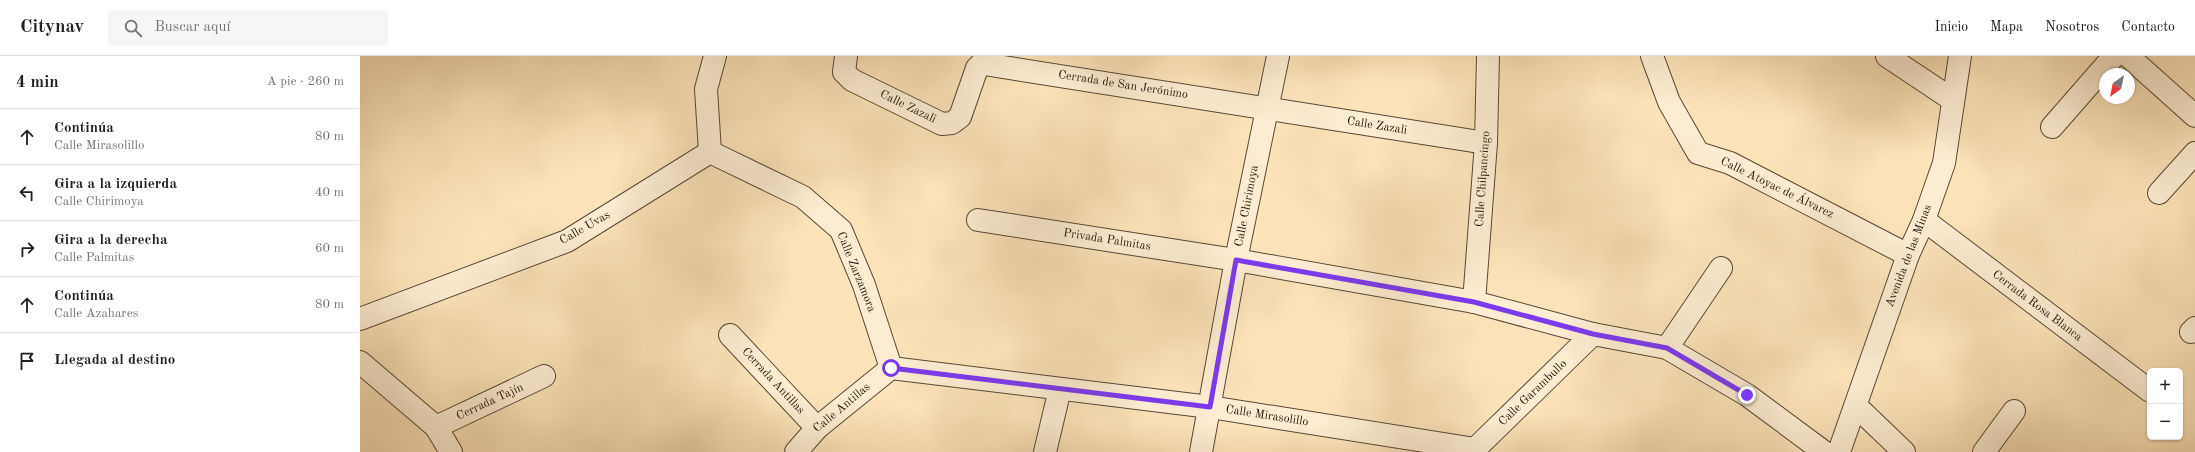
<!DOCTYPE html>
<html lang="es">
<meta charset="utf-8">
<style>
body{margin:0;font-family:"Old Standard TT",serif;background:#f6f6f6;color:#202124}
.controls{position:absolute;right:12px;bottom:12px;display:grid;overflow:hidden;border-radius:6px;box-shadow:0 1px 3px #0004}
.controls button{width:36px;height:36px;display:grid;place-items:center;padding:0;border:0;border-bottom:1px solid #e0e0e0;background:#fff;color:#202124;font:20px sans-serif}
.compass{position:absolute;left:1739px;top:12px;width:36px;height:36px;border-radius:50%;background:#fff;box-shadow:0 1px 3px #0004;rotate:213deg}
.stop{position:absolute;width:12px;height:12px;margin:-9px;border:3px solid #7c3aed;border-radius:50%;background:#fff}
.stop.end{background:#7c3aed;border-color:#fff;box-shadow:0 1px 4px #0008}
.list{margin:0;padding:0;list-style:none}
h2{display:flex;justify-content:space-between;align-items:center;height:52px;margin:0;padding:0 16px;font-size:17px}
h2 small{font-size:13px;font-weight:400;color:#757577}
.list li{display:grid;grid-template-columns:26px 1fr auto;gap:12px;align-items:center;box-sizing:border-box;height:56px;padding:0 16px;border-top:1px solid #e0e0e0}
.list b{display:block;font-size:15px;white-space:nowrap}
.list p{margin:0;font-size:13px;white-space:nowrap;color:#757577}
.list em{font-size:13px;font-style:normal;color:#757577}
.icon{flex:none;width:22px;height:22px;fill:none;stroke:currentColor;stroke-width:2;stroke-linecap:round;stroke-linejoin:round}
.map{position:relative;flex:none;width:1835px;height:396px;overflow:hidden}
header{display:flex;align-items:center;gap:24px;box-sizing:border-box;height:56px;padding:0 20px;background:#fff;border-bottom:1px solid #e0e0e0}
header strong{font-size:19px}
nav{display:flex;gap:22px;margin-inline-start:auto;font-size:14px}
.search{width:280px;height:36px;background:#f6f6f6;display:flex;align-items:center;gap:10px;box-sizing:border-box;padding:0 14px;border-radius:6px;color:#757577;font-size:15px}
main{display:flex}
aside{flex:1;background:#fff}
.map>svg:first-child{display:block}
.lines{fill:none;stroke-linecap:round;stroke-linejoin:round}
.minor-casing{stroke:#584836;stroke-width:24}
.minor{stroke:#fcecd1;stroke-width:22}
.route{stroke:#7c3aed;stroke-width:5}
.labels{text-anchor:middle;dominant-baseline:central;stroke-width:3;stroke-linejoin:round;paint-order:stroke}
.street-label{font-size:12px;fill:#21140b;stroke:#fcecd1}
</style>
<header>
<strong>Citynav</strong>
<div class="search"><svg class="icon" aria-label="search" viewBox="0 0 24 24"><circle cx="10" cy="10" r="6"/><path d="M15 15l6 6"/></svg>Buscar aquí</div>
<nav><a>Inicio</a><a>Mapa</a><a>Nosotros</a><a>Contacto</a></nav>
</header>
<main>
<aside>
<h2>4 min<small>A pie · 260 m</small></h2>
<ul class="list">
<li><svg class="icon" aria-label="ahead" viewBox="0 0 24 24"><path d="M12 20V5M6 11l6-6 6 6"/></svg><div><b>Continúa</b><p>Calle Mirasolillo</p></div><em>80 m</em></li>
<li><svg class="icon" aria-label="left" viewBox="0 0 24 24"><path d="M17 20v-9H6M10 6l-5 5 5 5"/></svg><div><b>Gira a la izquierda</b><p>Calle Chirimoya</p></div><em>40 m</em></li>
<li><svg class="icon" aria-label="right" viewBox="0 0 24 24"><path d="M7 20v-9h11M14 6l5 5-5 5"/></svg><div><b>Gira a la derecha</b><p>Calle Palmitas</p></div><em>60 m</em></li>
<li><svg class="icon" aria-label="ahead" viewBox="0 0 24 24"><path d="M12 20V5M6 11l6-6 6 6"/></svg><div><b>Continúa</b><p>Calle Azahares</p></div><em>80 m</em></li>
<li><svg class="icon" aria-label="arrive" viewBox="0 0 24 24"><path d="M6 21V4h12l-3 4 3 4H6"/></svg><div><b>Llegada al destino</b></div></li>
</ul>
</aside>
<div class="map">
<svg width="1835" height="396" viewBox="0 0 1835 396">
<rect width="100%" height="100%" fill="#fbe2b8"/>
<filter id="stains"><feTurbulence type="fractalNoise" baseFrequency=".005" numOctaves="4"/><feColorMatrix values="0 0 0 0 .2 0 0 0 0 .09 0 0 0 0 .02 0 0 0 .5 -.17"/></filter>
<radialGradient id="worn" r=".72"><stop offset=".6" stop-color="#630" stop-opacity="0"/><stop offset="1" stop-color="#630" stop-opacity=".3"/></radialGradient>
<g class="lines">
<defs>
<g id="minor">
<polyline points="486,0 484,16 492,24 582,68 592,67 600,61 617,12 620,9 624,8 1126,87"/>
<polyline points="1292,0 1309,46 1338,97 1370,107 1548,199"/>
<polyline points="1527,0 1593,44"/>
<polyline points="1768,0 1835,60"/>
<polyline points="1692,71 1754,0"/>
<polyline points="350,96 443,141 481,174 504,229 531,312"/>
<polyline points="350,96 346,33 355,0"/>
<polyline points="1799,137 1835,97"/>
<polyline points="618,164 876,204 1114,246 1233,278 1307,292 1387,339 1464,396"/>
<polyline points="1564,164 1790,335"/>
<polyline points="1114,246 1126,87 1128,0"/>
<polyline points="0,263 207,185 350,96"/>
<polyline points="1831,276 1835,272"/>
<polyline points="370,279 457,372"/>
<polyline points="1307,292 1361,212"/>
<polyline points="0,306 76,371 91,396"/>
<polyline points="531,312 850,351 1115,393"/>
<polyline points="1496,350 1544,396"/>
<polyline points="76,371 184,320"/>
<polyline points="436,396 457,372 531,312"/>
<polyline points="685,396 700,333"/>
<polyline points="841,396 876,204 918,0"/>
<polyline points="1112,396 1233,278"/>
<polyline points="1479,396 1548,199 1564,164 1584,107 1600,0"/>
<polyline points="1624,396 1654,355"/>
</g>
</defs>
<use href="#minor" class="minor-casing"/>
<use href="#minor" class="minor"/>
</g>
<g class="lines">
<polyline class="route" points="531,312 850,351 876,204 1114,246 1233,278 1307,292 1387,339"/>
</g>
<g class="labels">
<g class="street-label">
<text transform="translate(763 29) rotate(9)">Cerrada de San Jerónimo</text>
<text transform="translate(548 51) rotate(26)">Calle Zazali</text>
<text transform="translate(1017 70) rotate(9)">Calle Zazali</text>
<text transform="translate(1123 123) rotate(-86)">Calle Chilpancingo</text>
<text transform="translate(1417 132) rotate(26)">Calle Atoyac de Álvarez</text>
<text transform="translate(887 150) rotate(-79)">Calle Chirimoya</text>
<text transform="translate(225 172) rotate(-30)">Calle Uvas</text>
<text transform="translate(747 184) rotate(9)">Privada Palmitas</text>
<text transform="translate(1549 200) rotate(-69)">Avenida de las Minas</text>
<text transform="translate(496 216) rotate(68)">Calle Zarzamora</text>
<text transform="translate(1677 250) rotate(37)">Cerrada Rosa Blanca</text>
<text transform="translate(413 325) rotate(47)">Cerrada Antillas</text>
<text transform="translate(1173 337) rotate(-44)">Calle Garambullo</text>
<text transform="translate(130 346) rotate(-25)">Cerrada Tajín</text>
<text transform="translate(482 352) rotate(-40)">Calle Antillas</text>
<text transform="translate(907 360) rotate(9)">Calle Mirasolillo</text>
</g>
</g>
<rect width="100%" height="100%" filter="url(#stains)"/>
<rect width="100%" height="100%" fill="url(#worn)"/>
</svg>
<div class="controls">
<button>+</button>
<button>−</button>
</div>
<svg class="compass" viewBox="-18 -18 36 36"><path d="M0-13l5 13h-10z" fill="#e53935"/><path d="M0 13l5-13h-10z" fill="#757577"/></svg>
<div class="stop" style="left:531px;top:312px"></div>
<div class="stop end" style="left:1387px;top:339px"></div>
</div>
</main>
